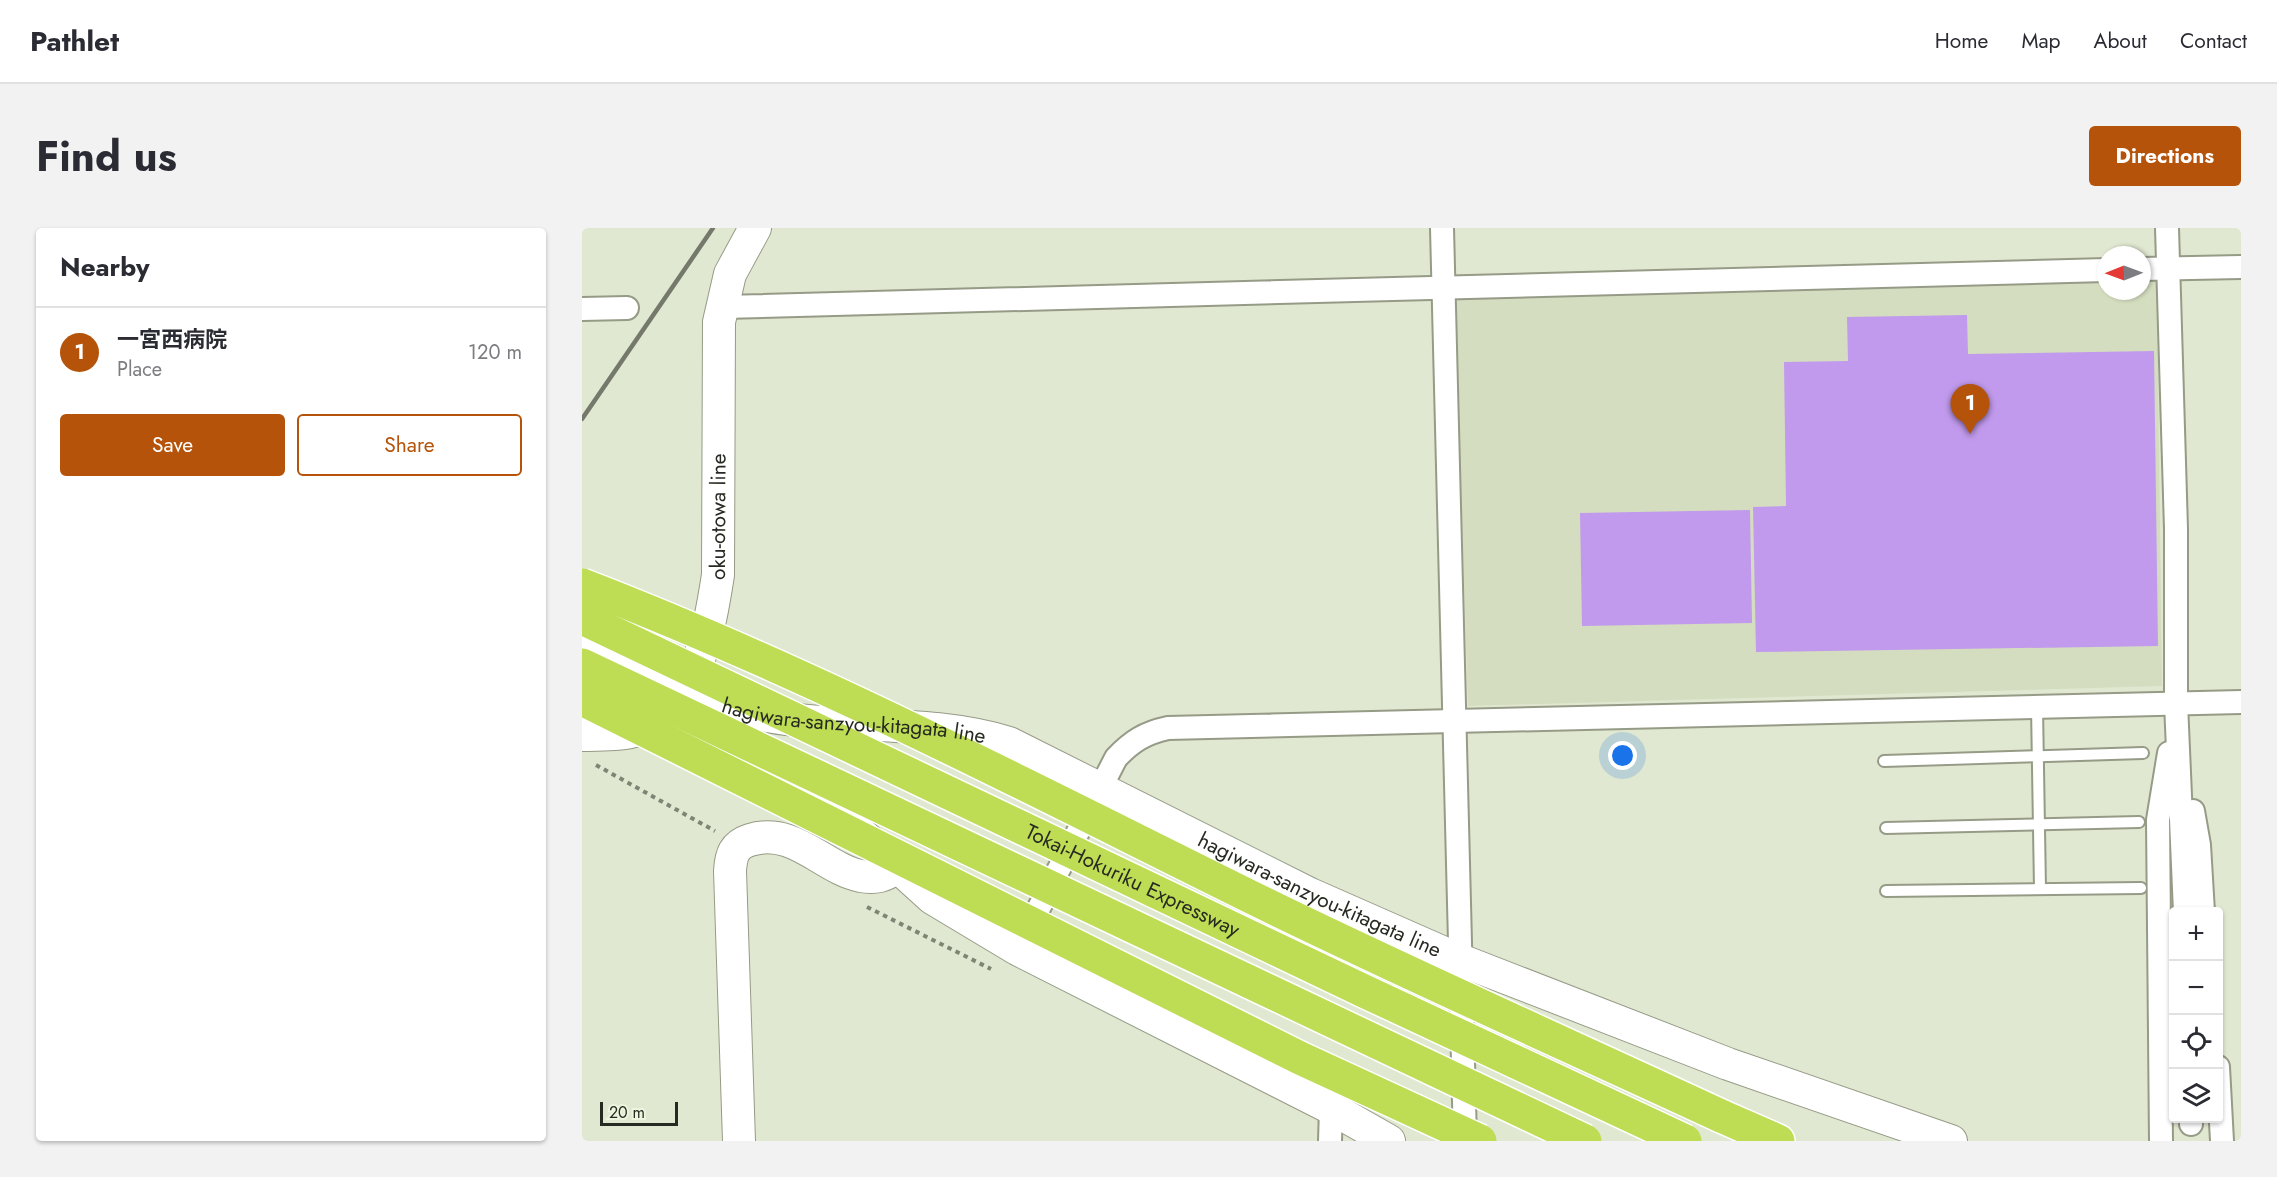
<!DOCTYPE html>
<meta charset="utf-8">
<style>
body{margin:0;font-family:Jost,"Noto Sans JP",sans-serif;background:#f2f2f3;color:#2b2b33}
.controls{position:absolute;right:18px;bottom:18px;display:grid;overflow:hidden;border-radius:6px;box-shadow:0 2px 4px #0004}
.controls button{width:54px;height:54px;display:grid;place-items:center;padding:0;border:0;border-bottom:2px solid #e1e1e2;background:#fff;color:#2b2b33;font:30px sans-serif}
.compass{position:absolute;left:1515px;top:18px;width:54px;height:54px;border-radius:50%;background:#fff;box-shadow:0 2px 4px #0004;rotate:269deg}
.scale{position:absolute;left:18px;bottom:15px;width:78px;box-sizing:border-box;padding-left:6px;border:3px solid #272a21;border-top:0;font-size:16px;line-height:21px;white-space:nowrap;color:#272a21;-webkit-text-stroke:4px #eef5de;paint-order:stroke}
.you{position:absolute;left:1041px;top:528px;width:21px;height:21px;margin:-15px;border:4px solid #fff;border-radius:50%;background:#1a73e8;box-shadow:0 0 0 9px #1a73e833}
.badge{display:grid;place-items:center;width:39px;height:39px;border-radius:50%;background:#b45309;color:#fff;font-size:20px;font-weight:700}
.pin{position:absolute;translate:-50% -50px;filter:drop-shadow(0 2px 3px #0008)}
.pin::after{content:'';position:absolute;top:32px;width:21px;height:18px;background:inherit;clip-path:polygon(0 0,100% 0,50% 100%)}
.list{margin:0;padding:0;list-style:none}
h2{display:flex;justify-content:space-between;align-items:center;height:78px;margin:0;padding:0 24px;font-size:26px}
h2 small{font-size:20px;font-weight:400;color:#7c7c81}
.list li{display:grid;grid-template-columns:39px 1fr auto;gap:18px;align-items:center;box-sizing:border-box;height:90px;padding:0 24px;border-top:2px solid #e1e1e2}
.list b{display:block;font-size:22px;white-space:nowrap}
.list p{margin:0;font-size:20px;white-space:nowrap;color:#7c7c81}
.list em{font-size:20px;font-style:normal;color:#7c7c81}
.actions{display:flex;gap:12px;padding:18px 24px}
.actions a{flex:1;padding:14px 0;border:2px solid #b45309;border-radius:6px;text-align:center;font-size:21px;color:#b45309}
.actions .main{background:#b45309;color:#fff}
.icon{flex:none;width:33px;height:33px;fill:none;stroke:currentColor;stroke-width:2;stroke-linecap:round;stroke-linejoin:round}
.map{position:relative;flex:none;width:1659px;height:913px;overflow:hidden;border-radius:6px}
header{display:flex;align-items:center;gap:36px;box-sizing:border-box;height:84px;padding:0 30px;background:#fff;border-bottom:2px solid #e1e1e2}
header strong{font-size:28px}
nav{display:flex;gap:33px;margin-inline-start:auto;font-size:21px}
.intro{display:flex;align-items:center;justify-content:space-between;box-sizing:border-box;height:144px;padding:0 36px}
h1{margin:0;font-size:42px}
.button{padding:15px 27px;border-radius:6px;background:#b45309;color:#fff;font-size:21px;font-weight:700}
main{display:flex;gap:36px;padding:0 36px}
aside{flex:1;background:#fff;border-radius:6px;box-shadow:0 2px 4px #0004}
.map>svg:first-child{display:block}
.built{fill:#d4ddbf}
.building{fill:#c19aed}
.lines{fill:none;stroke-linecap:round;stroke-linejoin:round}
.lane-casing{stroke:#959b86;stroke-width:14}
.street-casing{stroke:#959b86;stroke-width:26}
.secondary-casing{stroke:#959b86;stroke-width:34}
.highway-casing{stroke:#fff;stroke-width:36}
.path{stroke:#7f8475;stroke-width:4;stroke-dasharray:4.5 4.5;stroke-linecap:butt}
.lane{stroke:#fff;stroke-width:10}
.street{stroke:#fff;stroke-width:22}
.secondary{stroke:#fff;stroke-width:32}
.highway{stroke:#bedd55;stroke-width:33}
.rail{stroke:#75796b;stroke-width:4.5}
.highway-bridge-casing{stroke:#fff;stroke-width:36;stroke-linecap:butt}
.highway-bridge{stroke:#bedd55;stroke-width:33}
.labels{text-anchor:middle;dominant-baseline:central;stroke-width:4.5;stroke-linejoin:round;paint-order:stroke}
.street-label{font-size:21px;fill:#272a21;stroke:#eef5de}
</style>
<header>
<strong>Pathlet</strong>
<nav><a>Home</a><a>Map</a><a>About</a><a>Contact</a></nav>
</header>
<div class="intro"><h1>Find us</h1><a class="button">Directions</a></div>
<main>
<aside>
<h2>Nearby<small></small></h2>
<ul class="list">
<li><span class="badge">1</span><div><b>一宮西病院</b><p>Place</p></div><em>120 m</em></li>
</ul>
<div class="actions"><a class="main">Save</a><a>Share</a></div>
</aside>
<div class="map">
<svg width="1659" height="913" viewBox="0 0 1659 913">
<rect width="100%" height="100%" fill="#e1e8d1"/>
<polygon class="built" points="1560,53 1575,53 1580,458 886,478 873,71 1524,54 1524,63 1560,63"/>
<g class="building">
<polygon points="1385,87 1386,126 1572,123 1576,418 1174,424 1171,279 1204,278 1202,134 1266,133 1265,89"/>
<polygon points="1168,282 1170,395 1000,398 998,285"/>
</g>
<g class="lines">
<defs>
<g id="lane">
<polyline points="1455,479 1458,661"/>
<polyline points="1302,533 1561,525"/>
<polyline points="1304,600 1557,594"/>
<polyline points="1304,663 1559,660"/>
</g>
<g id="street">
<polyline points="860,0 883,913"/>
<polyline points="1585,0 1594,301 1594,475 1603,684"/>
<polyline points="1560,41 1659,39"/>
<polyline points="141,79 1524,42"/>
<polyline points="0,81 45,80"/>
<polyline points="1611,583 1617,617 1621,684"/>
<path d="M443,707l91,-177c16,-17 29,-25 52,-30l1073,-26"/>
<polyline points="1636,839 1640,913"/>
<polyline points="1609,890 1609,896"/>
<polyline points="748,913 749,880"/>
<polyline points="1579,913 1576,592 1587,525"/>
</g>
<g id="secondary">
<path id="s1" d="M0,416c65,30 133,67 205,75 74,9 151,2 222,24l301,151 150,66 268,104 223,77"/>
<path id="s2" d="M0,507c16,-1 40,1 55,-5 60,-25 72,-98 81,-155l1,-253 11,-48 25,-46"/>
<polyline points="208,541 350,670 435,721 749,880 807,913"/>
<path d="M157,913l-9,-270c1,-16 4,-26 20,-31 44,-14 74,29 111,36 14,3 23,0 35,-8"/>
</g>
<polyline id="highway" points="1139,888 1196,913"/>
</defs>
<use href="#lane" class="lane-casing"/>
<use href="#street" class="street-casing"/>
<use href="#secondary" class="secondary-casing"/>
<use href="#highway" class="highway-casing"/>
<g class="path">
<polyline points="14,537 133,603"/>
<polyline points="285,679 409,741"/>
</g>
<use href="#lane" class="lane"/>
<use href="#street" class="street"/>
<use href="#secondary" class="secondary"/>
<use href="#highway" class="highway"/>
<polyline class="rail" points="0,191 131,0"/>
<defs>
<g id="highway-bridge">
<path d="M0,357c232,89 452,205 675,315 153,75 309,144 464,216"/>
<path id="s3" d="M0,390l784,374 319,149"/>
<polyline points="0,437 1003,913"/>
<polyline points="0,471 718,830 898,913"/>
</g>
</defs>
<use href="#highway-bridge" class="highway-bridge-casing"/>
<use href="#highway-bridge" class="highway-bridge"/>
</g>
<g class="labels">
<g class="street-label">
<text stroke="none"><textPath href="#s2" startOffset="297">oku-otowa line</textPath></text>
<text stroke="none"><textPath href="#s1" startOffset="286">hagiwara-sanzyou-kitagata line</textPath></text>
<text stroke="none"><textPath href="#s3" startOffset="610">Tokai-Hokuriku Expressway</textPath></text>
<text stroke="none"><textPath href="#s1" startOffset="789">hagiwara-sanzyou-kitagata line</textPath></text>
</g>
</g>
</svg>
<div class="controls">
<button>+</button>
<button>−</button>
<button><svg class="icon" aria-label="locate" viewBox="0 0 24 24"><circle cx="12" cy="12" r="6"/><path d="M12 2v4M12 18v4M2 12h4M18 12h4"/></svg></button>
<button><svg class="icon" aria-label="layers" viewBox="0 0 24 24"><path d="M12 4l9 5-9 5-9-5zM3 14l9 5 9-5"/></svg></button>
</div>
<svg class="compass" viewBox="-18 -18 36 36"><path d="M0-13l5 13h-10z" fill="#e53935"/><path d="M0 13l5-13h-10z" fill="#7c7c81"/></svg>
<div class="scale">20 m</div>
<div class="you"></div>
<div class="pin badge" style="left:1388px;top:206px">1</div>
</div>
</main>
